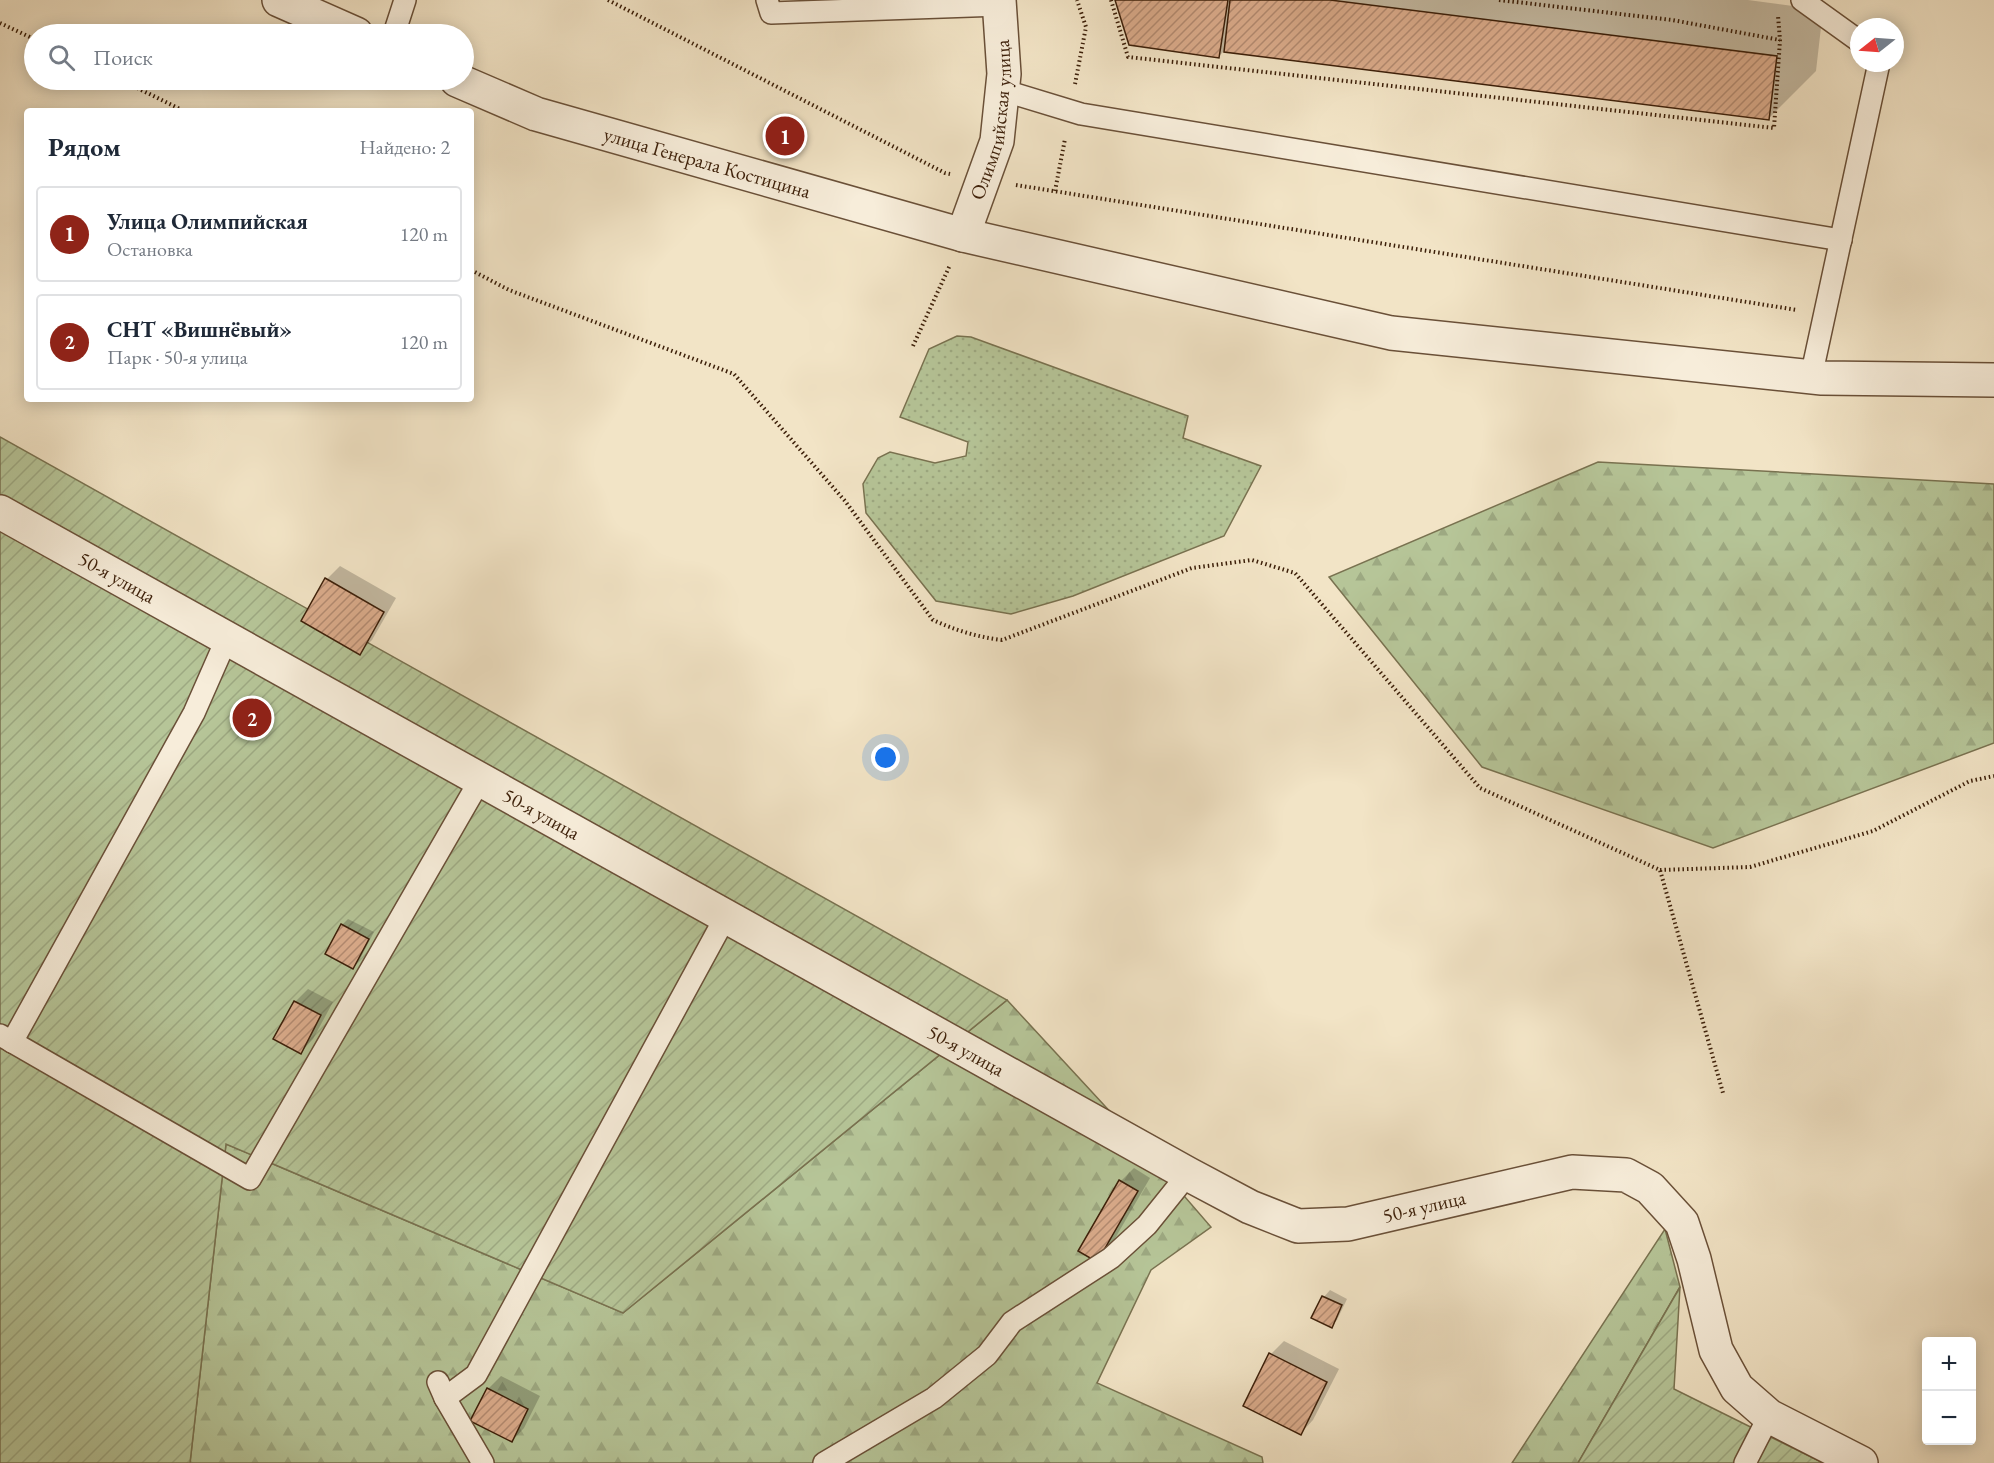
<!DOCTYPE html>
<html lang="ru">
<meta charset="utf-8">
<style>
body{margin:0;font-family:"EB Garamond",serif;background:#f2f2f3;color:#1f2937}
.controls{position:absolute;right:18px;bottom:18px;display:grid;overflow:hidden;border-radius:6px;box-shadow:0 3px 15px #0003}
.controls button{width:54px;height:54px;display:grid;place-items:center;padding:0;border:0;border-bottom:2px solid #e0e1e3;background:#fff;color:#1f2937;font:30px sans-serif}
.compass{position:absolute;left:1850px;top:18px;width:54px;height:54px;border-radius:50%;background:#fff;box-shadow:0 3px 15px #0003;rotate:253deg}
.you{position:absolute;left:886px;top:758px;width:21px;height:21px;margin:-15px;border:4px solid #fff;border-radius:50%;background:#1a73e8;box-shadow:0 0 0 9px #1a73e833}
.badge{display:grid;place-items:center;width:39px;height:39px;border-radius:50%;background:#8f2418;color:#fff;font-size:20px;font-weight:700}
.pin{position:absolute;translate:-50% -50%;border:3px solid #fff;box-shadow:0 2px 6px #0006}
.list{margin:0;padding:0;list-style:none}
h2{display:flex;justify-content:space-between;align-items:center;height:78px;margin:0;padding:0 24px;font-size:26px}
h2 small{font-size:20px;font-weight:400;color:#747a83}
.list li{display:grid;grid-template-columns:39px 1fr auto;gap:18px;align-items:center;box-sizing:border-box;height:96px;margin:0 12px 12px;padding:0 12px;border:2px solid #e0e1e3;border-radius:6px}
.list b{display:block;font-size:22px;white-space:nowrap}
.list p{margin:0;font-size:20px;white-space:nowrap;color:#747a83}
.list em{font-size:20px;font-style:normal;color:#747a83}
.icon{flex:none;width:33px;height:33px;fill:none;stroke:currentColor;stroke-width:2;stroke-linecap:round;stroke-linejoin:round}
.map{position:relative;flex:none;width:1994px;height:1463px;overflow:hidden}
.search{position:absolute;background:#fff;box-shadow:0 3px 15px #0003;left:24px;top:24px;width:450px;height:66px;display:flex;align-items:center;gap:15px;box-sizing:border-box;padding:0 21px;border-radius:33px;color:#747a83;font-size:22px}
.panel{position:absolute;background:#fff;box-shadow:0 3px 15px #0003;left:24px;top:108px;width:450px;height:294px;border-radius:6px}
.map>svg:first-child{display:block}
.grass{fill:url(#grass-dots);stroke:#797250;stroke-width:1.5}
.forest{fill:url(#forest-firs);stroke:#797250;stroke-width:1.5}
.garden{fill:url(#garden-furrows);stroke:#797250;stroke-width:1.5}
.shadow{fill:#0003}
.building{fill:url(#building-hatch);stroke:#3c1f09;stroke-width:1.5}
.lines{fill:none;stroke-linecap:round;stroke-linejoin:round}
.service-casing{stroke:#6a5038;stroke-width:24}
.minor-casing{stroke:#6a5038;stroke-width:36}
.tertiary-casing{stroke:#6a5038;stroke-width:36}
.path{stroke:#3c1f09;stroke-width:4;stroke-dasharray:1.5 3;stroke-linecap:butt}
.service{stroke:#f7edda;stroke-width:21}
.minor{stroke:#f7edda;stroke-width:33}
.tertiary{stroke:#f7edda;stroke-width:33}
.labels{text-anchor:middle;dominant-baseline:central;stroke-width:5;stroke-linejoin:round;paint-order:stroke}
.street-label{font-size:20px;fill:#3c1f09;stroke:#f7edda}
</style>
<div class="map">
<svg width="1994" height="1463" viewBox="0 0 1994 1463">
<defs>
<pattern id="grass-dots" width="8" height="8" patternUnits="userSpaceOnUse" patternTransform="scale(1.5)"><rect width="8" height="8" fill="#b6c598"/><path d="M2 2h.1M6 6h.1" fill="none" stroke="#9da982" stroke-width="1.8" stroke-linecap="round"/></pattern>
<pattern id="forest-firs" width="22" height="20" patternUnits="userSpaceOnUse" patternTransform="scale(1.5)"><rect width="22" height="20" fill="#b6c598"/><path d="M5 1l3.5 6h-7zM16 11l3.5 6h-7z" fill="#9da982"/></pattern>
<pattern id="garden-furrows" width="10" height="10" patternUnits="userSpaceOnUse" patternTransform="scale(1.5)"><rect width="10" height="10" fill="#b6c598"/><path d="M-1 1l2-2M0 10L10 0M9 11l2-2" fill="none" stroke="#9da982"/></pattern>
<pattern id="building-hatch" width="6" height="6" patternUnits="userSpaceOnUse" patternTransform="scale(1.5)"><rect width="6" height="6" fill="#dbac8c"/><path d="M-1 1l2-2M0 6l6-6M5 7l2-2" fill="none" stroke="#b38b71"/></pattern>
</defs>
<rect width="100%" height="100%" fill="#f2e4c6"/>
<filter id="stains"><feTurbulence type="fractalNoise" baseFrequency=".00333" numOctaves="4"/><feColorMatrix values="0 0 0 0 .2 0 0 0 0 .09 0 0 0 0 .02 0 0 0 .5 -.17"/></filter>
<radialGradient id="worn" r=".72"><stop offset=".6" stop-color="#630" stop-opacity="0"/><stop offset="1" stop-color="#630" stop-opacity=".3"/></radialGradient>
<polygon class="grass" points="957,336 971,337 1188,416 1183,438 1261,466 1224,536 1073,596 1011,614 936,601 866,513 863,484 878,458 890,452 935,463 966,456 968,442 900,417 929,349"/>
<g class="forest">
<polygon points="1598,462 1994,484 1994,743 1713,848 1482,767 1329,577"/>
<polygon points="1007,1000 1128,1131 1211,1227 1151,1270 1097,1383 1262,1457 1263,1463 190,1463 226,1144 623,1313"/>
<polygon points="1665,1229 1680,1287 1578,1463 1512,1463"/>
</g>
<g class="garden">
<polygon points="0,437 1007,1000 623,1313 226,1144 190,1463 0,1463"/>
<polygon points="1680,1287 1674,1389 1823,1463 1578,1463"/>
</g>
<g class="shadow">
<polygon points="1117,0 1748,0 1823,10 1816,71 1768,119 1225,50 1219,56"/>
<polygon points="340,566 396,598 372,640 359,653 327,579"/>
<polygon points="348,919 374,932 359,961 352,967 342,925"/>
<polygon points="308,989 333,1002 313,1039 301,1052 295,1002"/>
<polygon points="1134,1168 1150,1178 1110,1247 1097,1260 1121,1181"/>
<polygon points="1330,1290 1347,1299 1337,1320 1331,1326 1313,1317 1324,1297"/>
<polygon points="1284,1341 1339,1369 1313,1420 1301,1433 1271,1354"/>
<polygon points="501,1376 540,1396 524,1428 512,1441 488,1389"/>
</g>
<g class="building">
<polygon points="1115,0 1228,0 1219,58 1129,45"/>
<polygon points="1230,0 1330,0 1777,56 1769,120 1224,52"/>
<polygon points="325,578 384,612 360,655 301,621"/>
<polygon points="341,924 369,939 353,969 325,954"/>
<polygon points="294,1001 321,1015 301,1054 273,1039"/>
<polygon points="1119,1180 1138,1191 1097,1262 1078,1251"/>
<polygon points="1322,1296 1342,1305 1332,1328 1311,1318"/>
<polygon points="1269,1353 1327,1382 1301,1435 1243,1406"/>
<polygon points="487,1388 528,1409 512,1442 470,1421"/>
</g>
<g class="lines">
<defs>
<g id="service">
<polyline points="767,0 771,13 1000,5"/>
<polyline points="1802,0 1859,41"/>
<polyline points="394,34 405,0"/>
<polyline points="1002,90 1081,114 1841,240"/>
<polyline points="1811,377 1879,63"/>
<polyline points="0,1035 250,1179 480,780"/>
<polyline points="12,1042 194,713 227,638"/>
<polyline points="438,1382 445,1398 483,1463"/>
<polyline points="445,1398 476,1375 726,916"/>
<polyline points="824,1463 934,1398 987,1355 1012,1322 1111,1258 1147,1225 1188,1174"/>
<polyline points="1745,1463 1769,1416"/>
</g>
<g id="minor">
<path id="s1" d="M963,235l34,-94 7,-67 -5,-74"/>
<path id="s2" d="M0,512l1188,662 62,33 48,19 50,-2 224,-52 54,3 24,13 32,35 12,36 22,91 21,38 32,28 92,47"/>
</g>
<g id="tertiary">
<polyline points="279,0 356,34"/>
<path id="s3" d="M457,80l79,34 427,121 428,98 431,45 172,2"/>
</g>
</defs>
<use href="#service" class="service-casing"/>
<use href="#minor" class="minor-casing"/>
<use href="#tertiary" class="tertiary-casing"/>
<g class="path">
<polyline points="608,0 945,173 950,174"/>
<polyline points="1111,0 1128,57 1774,128 1780,40 1778,16"/>
<polyline points="1499,0 1672,20 1780,40"/>
<polyline points="0,23 34,39"/>
<polyline points="121,80 184,111"/>
<polyline points="1075,84 1086,27 1077,0"/>
<polyline points="1016,185 1797,310"/>
<polyline points="1055,191 1065,139"/>
<path d="M471,270l38,20 225,84 111,127 88,119c22,10 44,17 69,20l190,-72 60,-8 43,13 185,215 180,82 63,223"/>
<polyline points="913,346 950,265"/>
<polyline points="1660,870 1750,867 1873,831 1970,781 1994,776"/>
</g>
<use href="#service" class="service"/>
<use href="#minor" class="minor"/>
<use href="#tertiary" class="tertiary"/>
</g>
<g class="labels">
<g class="street-label">
<text stroke="none"><textPath href="#s1" startOffset="120">Олимпийская улица</textPath></text>
<text stroke="none"><textPath href="#s3" startOffset="264">улица Генерала Костицина</textPath></text>
<text stroke="none"><textPath href="#s2" startOffset="134">50-я улица</textPath></text>
<text stroke="none"><textPath href="#s2" startOffset="620">50-я улица</textPath></text>
<text stroke="none"><textPath href="#s2" startOffset="1106">50-я улица</textPath></text>
<text stroke="none"><textPath href="#s2" startOffset="1610">50-я улица</textPath></text>
</g>
</g>
<rect width="100%" height="100%" filter="url(#stains)"/>
<rect width="100%" height="100%" fill="url(#worn)"/>
</svg>
<div class="controls">
<button>+</button>
<button>−</button>
</div>
<svg class="compass" viewBox="-18 -18 36 36"><path d="M0-13l5 13h-10z" fill="#e53935"/><path d="M0 13l5-13h-10z" fill="#747a83"/></svg>
<div class="you"></div>
<div class="pin badge" style="left:785px;top:136px">1</div>
<div class="pin badge" style="left:252px;top:718px">2</div>
<div class="search"><svg class="icon" aria-label="search" viewBox="0 0 24 24"><circle cx="10" cy="10" r="6"/><path d="M15 15l6 6"/></svg>Поиск</div>
<section class="panel">
<h2>Рядом<small>Найдено: 2</small></h2>
<ul class="list">
<li><span class="badge">1</span><div><b>Улица Олимпийская</b><p>Остановка</p></div><em>120 m</em></li>
<li><span class="badge">2</span><div><b>СНТ «Вишнёвый»</b><p>Парк · 50-я улица</p></div><em>120 m</em></li>
</ul>
</section>
</div>
